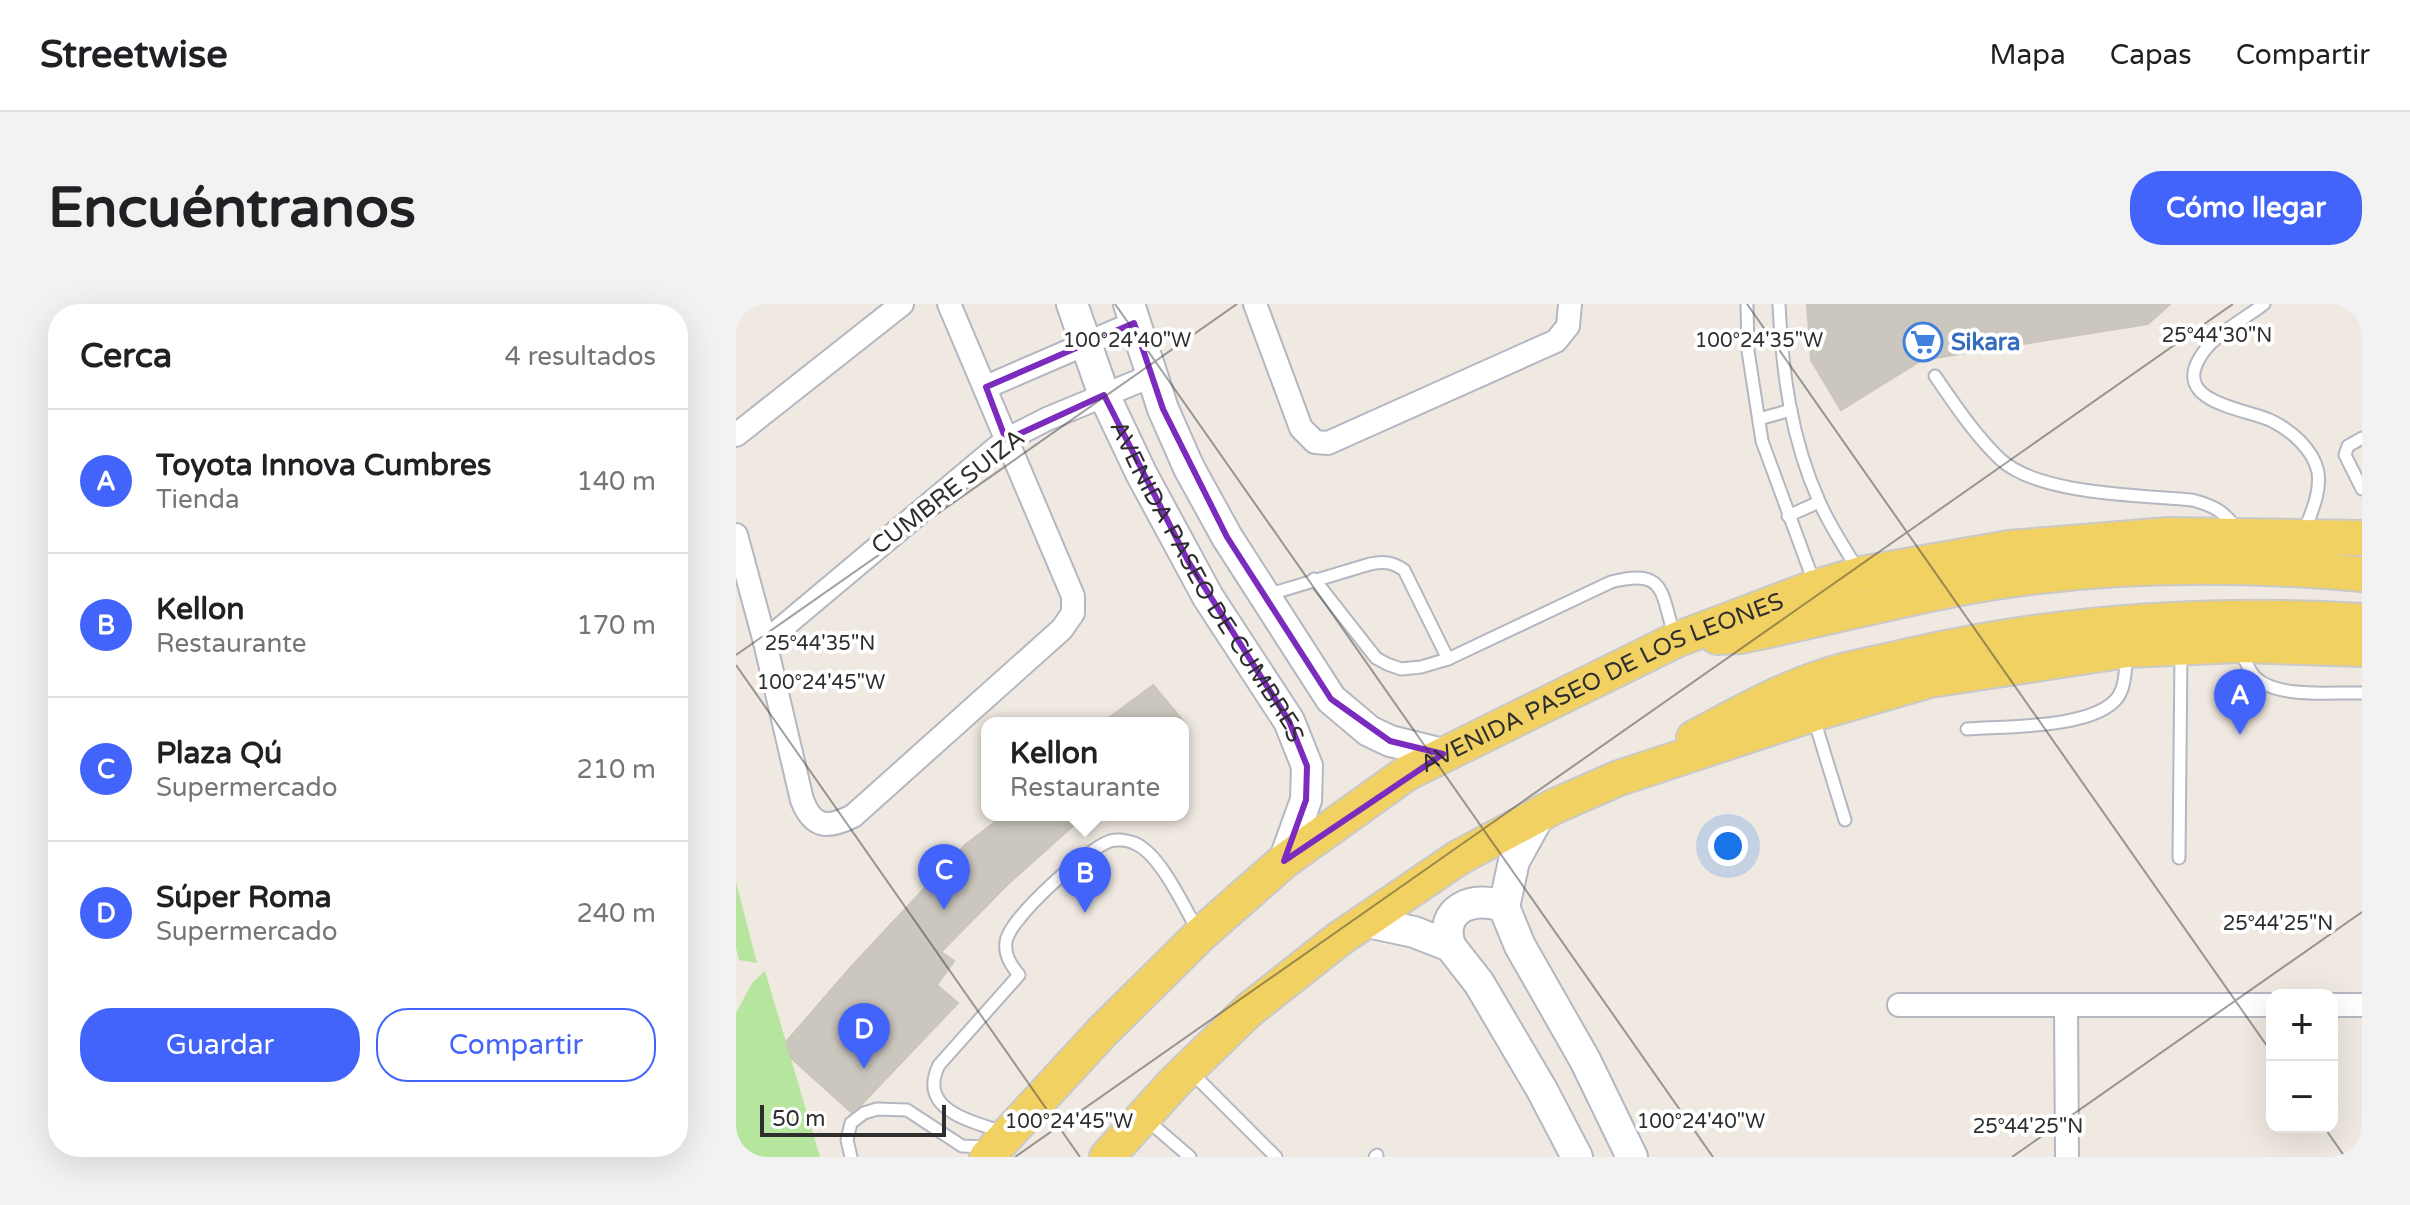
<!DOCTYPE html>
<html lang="es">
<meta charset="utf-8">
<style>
body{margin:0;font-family:"Varela Round",sans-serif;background:#f2f2f2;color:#202124}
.controls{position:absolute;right:24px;bottom:24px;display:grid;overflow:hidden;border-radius:16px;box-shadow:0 8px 32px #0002}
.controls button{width:72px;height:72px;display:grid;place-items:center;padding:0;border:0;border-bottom:2px solid #e0e0e0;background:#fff;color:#202124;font:40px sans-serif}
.scale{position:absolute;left:24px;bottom:20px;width:186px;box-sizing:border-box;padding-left:8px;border:4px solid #2e2e2e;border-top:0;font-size:22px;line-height:28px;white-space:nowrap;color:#2e2e2e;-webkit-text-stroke:6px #fff;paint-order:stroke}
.you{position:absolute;left:992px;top:542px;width:28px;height:28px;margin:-20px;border:6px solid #fff;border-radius:50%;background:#1a73e8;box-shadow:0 0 0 12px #1a73e833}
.badge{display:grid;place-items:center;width:52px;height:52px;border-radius:50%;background:#4264fb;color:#fff;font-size:26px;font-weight:700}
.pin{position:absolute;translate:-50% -66px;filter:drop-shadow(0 2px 4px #0008)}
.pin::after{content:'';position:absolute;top:42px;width:28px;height:24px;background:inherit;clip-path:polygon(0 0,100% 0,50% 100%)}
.popup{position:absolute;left:245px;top:413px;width:208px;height:104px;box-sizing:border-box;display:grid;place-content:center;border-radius:16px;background:#fff;filter:drop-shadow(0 2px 6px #0005);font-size:26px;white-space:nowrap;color:#757577}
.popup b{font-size:30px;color:#202124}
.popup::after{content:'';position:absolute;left:50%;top:100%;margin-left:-16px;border:16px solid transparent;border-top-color:#fff}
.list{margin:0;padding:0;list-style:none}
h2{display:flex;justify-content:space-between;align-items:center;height:104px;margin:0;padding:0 32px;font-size:34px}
h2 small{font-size:26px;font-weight:400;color:#757577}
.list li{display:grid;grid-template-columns:52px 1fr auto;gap:24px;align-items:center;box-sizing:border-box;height:144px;padding:0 32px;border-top:2px solid #e0e0e0}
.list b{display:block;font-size:30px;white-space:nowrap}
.list p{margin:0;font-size:26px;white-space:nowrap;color:#757577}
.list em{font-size:26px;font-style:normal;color:#757577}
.actions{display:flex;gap:16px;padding:24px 32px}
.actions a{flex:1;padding:18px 0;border:2px solid #4264fb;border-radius:32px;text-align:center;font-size:28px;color:#4264fb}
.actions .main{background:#4264fb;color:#fff}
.map{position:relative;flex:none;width:1626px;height:853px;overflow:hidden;border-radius:32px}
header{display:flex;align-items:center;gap:48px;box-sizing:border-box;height:112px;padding:0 40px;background:#fff;border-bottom:2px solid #e0e0e0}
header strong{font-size:38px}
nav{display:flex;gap:44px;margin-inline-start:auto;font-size:28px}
.intro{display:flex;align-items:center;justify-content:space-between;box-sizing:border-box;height:192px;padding:0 48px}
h1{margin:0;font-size:56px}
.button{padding:20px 36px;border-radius:32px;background:#4264fb;color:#fff;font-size:28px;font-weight:700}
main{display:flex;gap:48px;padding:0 48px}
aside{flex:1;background:#fff;border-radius:32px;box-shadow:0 8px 32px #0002}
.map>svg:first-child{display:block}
.green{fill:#b6e59e}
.building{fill:#cbc7bf;stroke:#cbc5ba;stroke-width:2}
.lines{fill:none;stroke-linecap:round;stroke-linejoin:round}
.lane-casing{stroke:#b4b7c1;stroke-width:15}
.street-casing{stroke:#b4b7c1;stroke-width:26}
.secondary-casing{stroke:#b4b7c1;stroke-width:34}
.primary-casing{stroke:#c9c9c9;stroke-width:38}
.lane{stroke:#fff;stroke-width:11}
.street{stroke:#fff;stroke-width:22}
.secondary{stroke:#fff;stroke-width:30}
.primary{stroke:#f2d163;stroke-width:34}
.marked{fill:none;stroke:#7b2cbf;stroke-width:6;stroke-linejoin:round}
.ticks{fill:none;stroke:#2e2e2e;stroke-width:2;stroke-opacity:0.45}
.labels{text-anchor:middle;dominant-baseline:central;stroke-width:8;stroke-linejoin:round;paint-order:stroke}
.shop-label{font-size:24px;font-weight:bold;fill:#366cbe;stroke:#fff;text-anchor:start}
.street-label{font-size:24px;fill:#2e2e2e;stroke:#fff}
.ticks-label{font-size:20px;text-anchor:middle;fill:#2e2e2e;stroke:#fff;stroke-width:8;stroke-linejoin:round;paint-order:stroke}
</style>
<header>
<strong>Streetwise</strong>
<nav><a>Mapa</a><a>Capas</a><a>Compartir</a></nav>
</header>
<div class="intro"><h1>Encuéntranos</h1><a class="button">Cómo llegar</a></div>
<main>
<aside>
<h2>Cerca<small>4 resultados</small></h2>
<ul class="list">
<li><span class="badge">A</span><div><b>Toyota Innova Cumbres</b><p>Tienda</p></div><em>140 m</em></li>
<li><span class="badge">B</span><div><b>Kellon</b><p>Restaurante</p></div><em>170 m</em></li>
<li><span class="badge">C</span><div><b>Plaza Qú</b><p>Supermercado</p></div><em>210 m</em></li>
<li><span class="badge">D</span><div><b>Súper Roma</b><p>Supermercado</p></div><em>240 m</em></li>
</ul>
<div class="actions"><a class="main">Guardar</a><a>Compartir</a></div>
</aside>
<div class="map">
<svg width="1626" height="853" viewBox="0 0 1626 853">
<rect width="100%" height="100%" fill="#efe9e1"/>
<g class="green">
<polygon points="0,578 21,659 3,656 0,644"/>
<polygon points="29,667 84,853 0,853 0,709 16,679"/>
</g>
<g class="building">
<polygon points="1071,0 1434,0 1412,20 1186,56 1105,106 1075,56"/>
<polygon points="417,381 449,419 366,419"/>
<polygon points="268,511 349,511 271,581 205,648 218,657 201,681 222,699 125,801 115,808 55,754 50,738 114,664 229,541"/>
</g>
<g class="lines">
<defs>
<g id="lane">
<polyline points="1011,0 1012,47 1026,137 1079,281"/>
<path d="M1043,0c3,67 12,135 40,197 10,24 26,47 39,69"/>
<path d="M1528,0c-21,16 -53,32 -65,55 -25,44 47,50 71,61 21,10 43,29 48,52 3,21 -7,41 -14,60"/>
<path d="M1199,72c20,29 40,59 65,83 38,36 141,36 192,41 20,5 32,11 44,28"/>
<polyline points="1023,115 1055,106"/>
<polyline points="1626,134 1612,142 1609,151 1626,185"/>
<polyline points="1052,212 1083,198"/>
<path d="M578,275l62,79 11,6 14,5 20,-2 27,-8 163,-77c54,-14 50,9 63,53"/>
<path d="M531,291l103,-31c14,-3 22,-2 34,6l44,89"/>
<path d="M1504,345c4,10 8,20 15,28 22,22 78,15 107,16"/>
<polyline points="1078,415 1109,516"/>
<path d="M1231,425c37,-3 128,0 151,-32 8,-12 7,-29 9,-43"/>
<polyline points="1443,554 1445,348"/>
<polyline points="455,768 540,853"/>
<polyline points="411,816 454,853"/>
<path d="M267,828c-32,-11 -86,-22 -64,-67l80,-90c-8,-10 -15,-20 -13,-33 3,-24 81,-93 104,-101 7,-2 17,-1 24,2 26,10 50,64 64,88"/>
<polyline points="115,853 111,836 115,819 128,809 141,805 171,806 226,842 252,843"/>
<polyline points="639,853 641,851"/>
</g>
<g id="street">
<polyline points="519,0 565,124 579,138 592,139 820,37 832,22 834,0"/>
<polyline points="250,83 398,19"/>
<polyline points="0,131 166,0"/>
<path d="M0,231l29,107 37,158c11,28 25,29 51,16l209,-187 11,-16v-17l-124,-292"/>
<polyline points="29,338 270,136 311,115 415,72"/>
<polyline points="1163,701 1536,701"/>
<polyline points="1596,701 1626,701"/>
<polyline points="1330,702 1331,853"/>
</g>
<g id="secondary">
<path id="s1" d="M336,0l32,91 37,78 67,124 81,124 18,45 -1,34 -22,61"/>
<polyline points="393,0 427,105 453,164 491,233 595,395 633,427 654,437 707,450"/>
<polyline points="804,510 778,557 768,603 784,642 849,756 896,853"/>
<polyline points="627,617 678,628 714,642 743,679 806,786 841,853"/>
<path d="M714,642c-12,-37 24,-52 54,-39"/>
</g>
<g id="primary">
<path d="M981,333l23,-1c70,-14 139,-32 209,-46 136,-27 276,-28 413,-16"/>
<path d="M958,434c43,-23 85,-47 132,-62 26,-9 55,-13 83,-20 148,-34 301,-44 453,-35"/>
<path id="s2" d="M251,853l115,-125 98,-97 84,-74 123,-88 269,-133 140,-53 45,-13 148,-26 160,-13 193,3"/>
<polyline points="371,853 439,778 513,706 603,635 722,554 819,502 883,474 1077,410 1194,376 1391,346 1502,341 1626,345"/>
</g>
</defs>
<use href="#lane" class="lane-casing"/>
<use href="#street" class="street-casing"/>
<use href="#secondary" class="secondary-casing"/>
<use href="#primary" class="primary-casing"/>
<use href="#lane" class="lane"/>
<use href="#street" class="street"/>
<use href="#secondary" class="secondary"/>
<use href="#primary" class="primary"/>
</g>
<path class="marked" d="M398,19l29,86 64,128 104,162 59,42 53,13 -159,107 22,-61 1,-34 -18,-45 -101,-160 -84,-166 -98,45 -20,-53z"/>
<path class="ticks" d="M379,0l598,853M1011,0l525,749M0,351l501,-351M0,361l344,492M1588,823l21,30M279,853l1218,-853M1276,853l350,-245"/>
<defs>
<symbol id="supermarket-ring" viewBox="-11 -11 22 22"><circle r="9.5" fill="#fff" stroke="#3f7fe0" stroke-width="1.5"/><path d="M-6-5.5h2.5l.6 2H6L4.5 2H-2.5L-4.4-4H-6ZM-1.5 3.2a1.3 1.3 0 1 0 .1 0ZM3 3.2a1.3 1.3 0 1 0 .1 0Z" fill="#3f7fe0"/></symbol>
</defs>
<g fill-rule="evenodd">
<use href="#supermarket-ring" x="1165" y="16" width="44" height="44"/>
</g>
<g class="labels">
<g class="shop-label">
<text x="1215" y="38">Sikara</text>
</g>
<g class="street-label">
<text transform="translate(212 188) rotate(-38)">CUMBRE SUIZA</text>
<text stroke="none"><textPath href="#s1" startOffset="310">AVENIDA PASEO DE CUMBRES</textPath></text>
<text stroke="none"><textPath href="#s2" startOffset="786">AVENIDA PASEO DE LOS LEONES</textPath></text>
</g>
</g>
<g class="ticks-label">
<text x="1481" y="38">25°44'30"N</text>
<text x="391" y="43">100°24'40"W</text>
<text x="1023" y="43">100°24'35"W</text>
<text x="84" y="346">25°44'35"N</text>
<text x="85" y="385">100°24'45"W</text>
<text x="1542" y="626">25°44'25"N</text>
<text x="333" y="824">100°24'45"W</text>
<text x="965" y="824">100°24'40"W</text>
<text x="1292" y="829">25°44'25"N</text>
</g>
</svg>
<div class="controls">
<button>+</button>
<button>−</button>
</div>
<div class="scale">50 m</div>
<div class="you"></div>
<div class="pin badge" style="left:1504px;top:431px">A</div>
<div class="pin badge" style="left:349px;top:609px">B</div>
<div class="popup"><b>Kellon</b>Restaurante</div>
<div class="pin badge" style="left:208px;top:606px">C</div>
<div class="pin badge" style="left:128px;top:765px">D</div>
</div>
</main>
